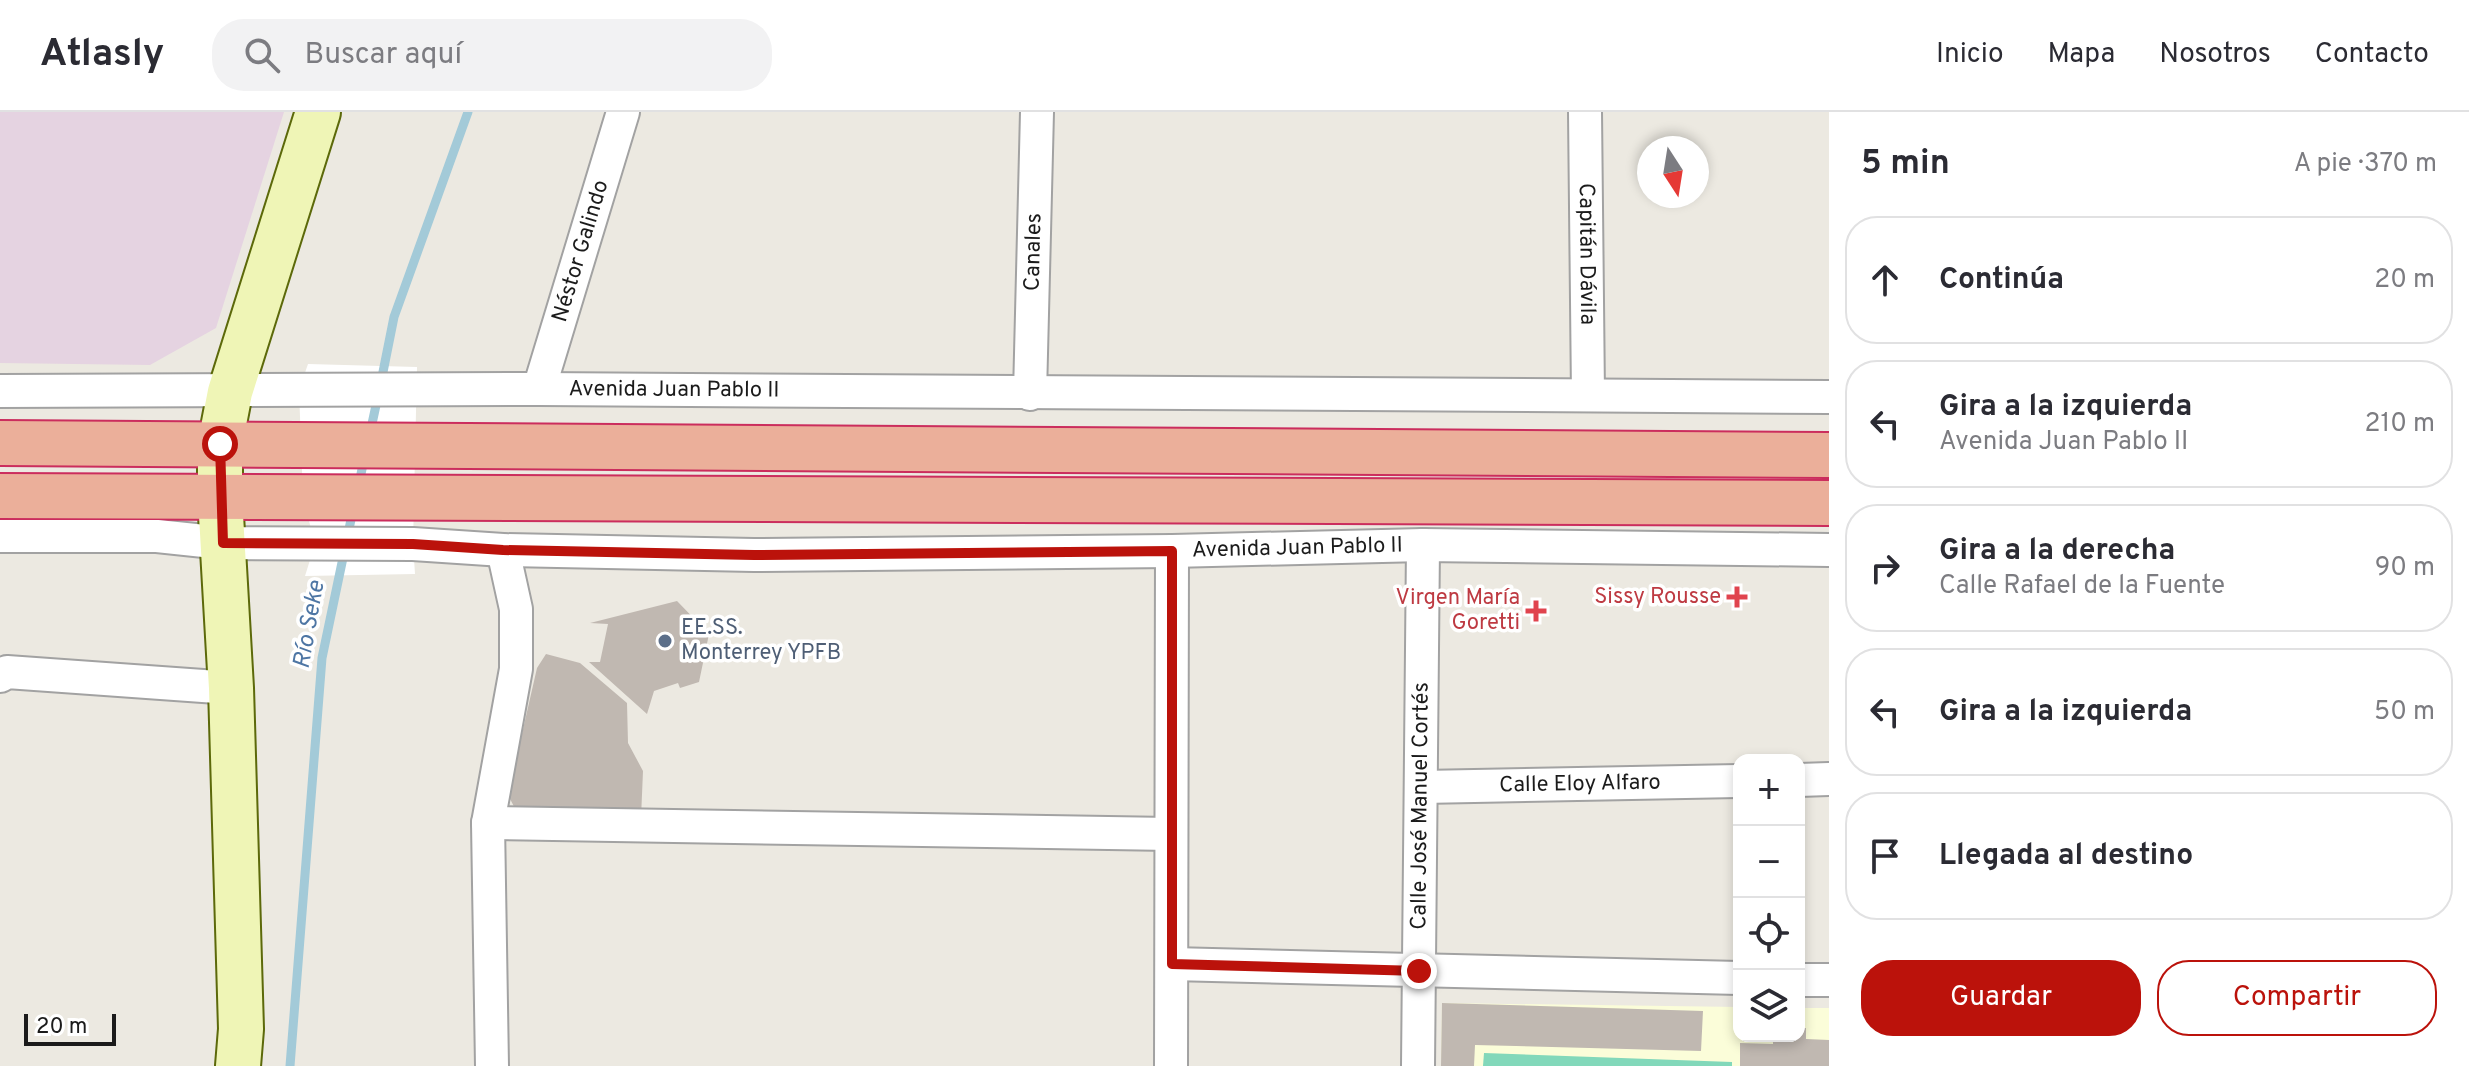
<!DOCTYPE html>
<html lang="es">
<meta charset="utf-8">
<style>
body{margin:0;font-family:Overpass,sans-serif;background:#f2f2f3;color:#2b2b33}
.controls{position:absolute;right:24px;bottom:24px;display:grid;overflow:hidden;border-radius:16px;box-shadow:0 4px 12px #0003}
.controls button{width:72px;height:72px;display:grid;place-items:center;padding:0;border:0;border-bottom:2px solid #e1e1e2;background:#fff;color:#2b2b33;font:40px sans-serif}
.compass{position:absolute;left:1637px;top:24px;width:72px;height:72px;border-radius:50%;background:#fff;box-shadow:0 4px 12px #0003;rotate:168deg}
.scale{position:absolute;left:24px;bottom:20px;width:92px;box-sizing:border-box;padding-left:8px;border:4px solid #1b1b1b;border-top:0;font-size:22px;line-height:28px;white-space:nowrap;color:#1b1b1b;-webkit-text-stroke:6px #fff;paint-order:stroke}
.stop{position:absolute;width:24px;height:24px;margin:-18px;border:6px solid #bb120b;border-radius:50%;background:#fff}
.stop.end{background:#bb120b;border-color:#fff;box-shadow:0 2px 8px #0008}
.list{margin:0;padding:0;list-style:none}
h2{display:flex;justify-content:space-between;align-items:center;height:104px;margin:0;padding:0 32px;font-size:34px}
h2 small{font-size:26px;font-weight:400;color:#7c7c81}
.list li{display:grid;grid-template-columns:52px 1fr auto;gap:24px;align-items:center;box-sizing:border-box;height:128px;margin:0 16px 16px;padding:0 16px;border:2px solid #e1e1e2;border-radius:32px}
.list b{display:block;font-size:30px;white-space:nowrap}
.list p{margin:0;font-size:26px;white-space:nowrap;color:#7c7c81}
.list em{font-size:26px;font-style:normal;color:#7c7c81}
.actions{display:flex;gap:16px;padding:24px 32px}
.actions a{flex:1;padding:18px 0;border:2px solid #bb120b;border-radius:32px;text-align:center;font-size:28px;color:#bb120b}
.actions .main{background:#bb120b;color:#fff}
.icon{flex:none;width:44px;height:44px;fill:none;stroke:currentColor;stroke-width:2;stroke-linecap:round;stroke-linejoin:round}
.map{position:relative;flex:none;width:1829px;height:954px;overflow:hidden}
header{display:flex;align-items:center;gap:48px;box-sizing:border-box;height:112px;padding:0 40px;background:#fff;border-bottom:2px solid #e1e1e2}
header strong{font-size:38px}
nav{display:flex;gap:44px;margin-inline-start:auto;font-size:28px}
.search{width:560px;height:72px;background:#f2f2f3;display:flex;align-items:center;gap:20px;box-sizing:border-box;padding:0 28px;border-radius:32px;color:#7c7c81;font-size:30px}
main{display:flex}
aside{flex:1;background:#fff}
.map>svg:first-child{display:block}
.industrial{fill:#e5d3e1}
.education{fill:#fbfdd9}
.pitch{fill:#82d8ba}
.pier{fill:#fff}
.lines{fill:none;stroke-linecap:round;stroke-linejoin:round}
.stream{stroke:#a3cad8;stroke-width:9}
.building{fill:#c0b8b1}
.minor-casing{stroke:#a2a2a2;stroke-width:36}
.secondary-casing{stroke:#5c690a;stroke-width:48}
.trunk-casing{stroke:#cb2d5d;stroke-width:48}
.minor{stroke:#fff;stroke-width:32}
.secondary{stroke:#eff5b6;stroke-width:44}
.trunk{stroke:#ebaf9a;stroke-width:44}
.route{stroke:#bb120b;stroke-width:10}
.health-dot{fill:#e0444e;stroke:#fff;stroke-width:3}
.service-dot{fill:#5c6f8a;stroke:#fff;stroke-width:3}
.labels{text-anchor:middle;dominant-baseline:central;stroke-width:7;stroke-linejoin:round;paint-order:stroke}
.street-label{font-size:22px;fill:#1b1b1b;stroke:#fff}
.health-label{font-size:22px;fill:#be3a42;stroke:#fff;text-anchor:end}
.service-label{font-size:22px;fill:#4e5e75;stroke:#fff;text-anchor:start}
.water-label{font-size:24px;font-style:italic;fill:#4e76a4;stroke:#fff}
</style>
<header>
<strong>Atlasly</strong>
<div class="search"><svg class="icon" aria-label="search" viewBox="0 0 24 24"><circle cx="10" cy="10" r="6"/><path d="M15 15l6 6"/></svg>Buscar aquí</div>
<nav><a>Inicio</a><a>Mapa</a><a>Nosotros</a><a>Contacto</a></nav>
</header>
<main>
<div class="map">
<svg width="1829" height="954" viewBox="0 0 1829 954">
<rect width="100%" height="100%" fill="#ece9e1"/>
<polygon class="industrial" points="0,0 284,0 216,216 150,253 0,251"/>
<polygon class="education" points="1442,891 1739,895 1739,924 1799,924 1799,896 1829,896 1829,954 1441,954"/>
<polygon class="pitch" points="1484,941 1732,950 1732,954 1483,954"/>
<polygon class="pier" points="308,252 417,255 413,432 415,462 305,464 315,432 303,386 299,278"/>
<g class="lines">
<g class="stream">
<polyline points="381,270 394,205 468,0"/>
<polyline points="370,321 378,284"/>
<polyline points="358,376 365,343"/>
<polyline points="290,954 322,546 353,398"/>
</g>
</g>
<g class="building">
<polygon points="677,489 709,522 699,570 680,576 678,571 654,579 647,602 589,550 600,550 608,512 590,511"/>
<polygon points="546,542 580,551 627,591 628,631 643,659 641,706 521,708 508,683 537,556"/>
<polygon points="1442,891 1703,899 1701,939 1475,933 1474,954 1441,954"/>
<polygon points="1799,916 1806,916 1806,927 1829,928 1829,954 1740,954 1740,931 1773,932 1773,924 1799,924"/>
</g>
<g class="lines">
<defs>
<g id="minor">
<path id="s1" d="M1585,0l3,283"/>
<path id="s2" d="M539,277l84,-277"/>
<path id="s3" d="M0,279l539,-2 1290,8"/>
<path id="s4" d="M1030,282l7,-282"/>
<path id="s5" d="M0,424h157l66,7 190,1 90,6 251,5 418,-4 251,-6 406,5"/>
<polyline points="0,564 7,560 231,576"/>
<polyline points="1799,668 1829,667"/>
<path id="s6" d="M1422,675l317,-6"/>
<polyline points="488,711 1170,722"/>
<polyline points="1172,852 1739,866"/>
<polyline points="1799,868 1829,868"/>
<polyline points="492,954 488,711 516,557 516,497 503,438"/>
<polyline points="1171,954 1172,439"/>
<path id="s7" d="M1418,954l5,-521"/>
</g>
<polyline id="secondary" points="238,954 241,917 231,576 220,386 220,332 230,280 318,0"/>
<g id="trunk">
<polyline points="0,331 1829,343"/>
<polyline points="0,384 1829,391"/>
</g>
</defs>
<use href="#minor" class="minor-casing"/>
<use href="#secondary" class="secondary-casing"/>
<use href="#trunk" class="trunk-casing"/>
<use href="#minor" class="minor"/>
<use href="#secondary" class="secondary"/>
<use href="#trunk" class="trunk"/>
</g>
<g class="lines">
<polyline class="route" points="220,332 223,431 413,432 503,438 754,443 1172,439 1172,852 1419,859"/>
</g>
<g class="health-dot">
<path d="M1733 473h8v8h8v8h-8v8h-8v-8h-8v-8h8z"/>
<path d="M1532 487h8v8h8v8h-8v8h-8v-8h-8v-8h8z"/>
</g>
<circle class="service-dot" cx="665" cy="529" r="8"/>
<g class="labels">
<g class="street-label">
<text stroke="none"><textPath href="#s2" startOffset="144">Néstor Galindo</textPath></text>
<text stroke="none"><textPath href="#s4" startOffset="142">Canales</textPath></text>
<text stroke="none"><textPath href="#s1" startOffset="142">Capitán Dávila</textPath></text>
<text stroke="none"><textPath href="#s3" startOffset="674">Avenida Juan Pablo II</textPath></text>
<text stroke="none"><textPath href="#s5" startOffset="1298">Avenida Juan Pablo II</textPath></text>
<text stroke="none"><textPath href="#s6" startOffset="158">Calle Eloy Alfaro</textPath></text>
<text stroke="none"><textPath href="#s7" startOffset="260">Calle José Manuel Cortés</textPath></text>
</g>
<g class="health-label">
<text x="1721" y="485">Sissy Rousse</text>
<text x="1520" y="486">Virgen María<tspan x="1520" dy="25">Goretti</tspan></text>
</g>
<g class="service-label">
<text x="681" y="516">EE.SS.<tspan x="681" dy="25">Monterrey YPFB</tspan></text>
</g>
<g class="water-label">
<text transform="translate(310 513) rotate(-80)">Río Seke</text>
</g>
</g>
</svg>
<div class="controls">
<button>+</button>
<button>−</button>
<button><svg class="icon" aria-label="locate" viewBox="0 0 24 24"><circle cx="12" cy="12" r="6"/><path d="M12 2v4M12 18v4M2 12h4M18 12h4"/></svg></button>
<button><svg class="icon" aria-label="layers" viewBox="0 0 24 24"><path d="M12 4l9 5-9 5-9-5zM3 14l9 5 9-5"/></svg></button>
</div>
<svg class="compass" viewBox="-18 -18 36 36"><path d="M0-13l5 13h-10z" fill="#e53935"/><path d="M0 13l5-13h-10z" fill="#7c7c81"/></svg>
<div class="scale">20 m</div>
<div class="stop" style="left:220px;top:332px"></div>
<div class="stop end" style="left:1419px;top:859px"></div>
</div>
<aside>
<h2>5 min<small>A pie · 370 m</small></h2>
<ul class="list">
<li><svg class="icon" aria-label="ahead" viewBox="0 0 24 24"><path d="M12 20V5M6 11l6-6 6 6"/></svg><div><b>Continúa</b></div><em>20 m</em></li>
<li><svg class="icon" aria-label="left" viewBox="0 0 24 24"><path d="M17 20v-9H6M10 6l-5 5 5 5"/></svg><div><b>Gira a la izquierda</b><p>Avenida Juan Pablo II</p></div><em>210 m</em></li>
<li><svg class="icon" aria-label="right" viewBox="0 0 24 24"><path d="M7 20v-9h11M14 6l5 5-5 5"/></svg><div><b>Gira a la derecha</b><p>Calle Rafael de la Fuente</p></div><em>90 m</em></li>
<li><svg class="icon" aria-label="left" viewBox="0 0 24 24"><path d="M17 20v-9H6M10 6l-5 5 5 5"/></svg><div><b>Gira a la izquierda</b></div><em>50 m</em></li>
<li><svg class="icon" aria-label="arrive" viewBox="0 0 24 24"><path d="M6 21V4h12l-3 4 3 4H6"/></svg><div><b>Llegada al destino</b></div></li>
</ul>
<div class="actions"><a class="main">Guardar</a><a>Compartir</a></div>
</aside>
</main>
